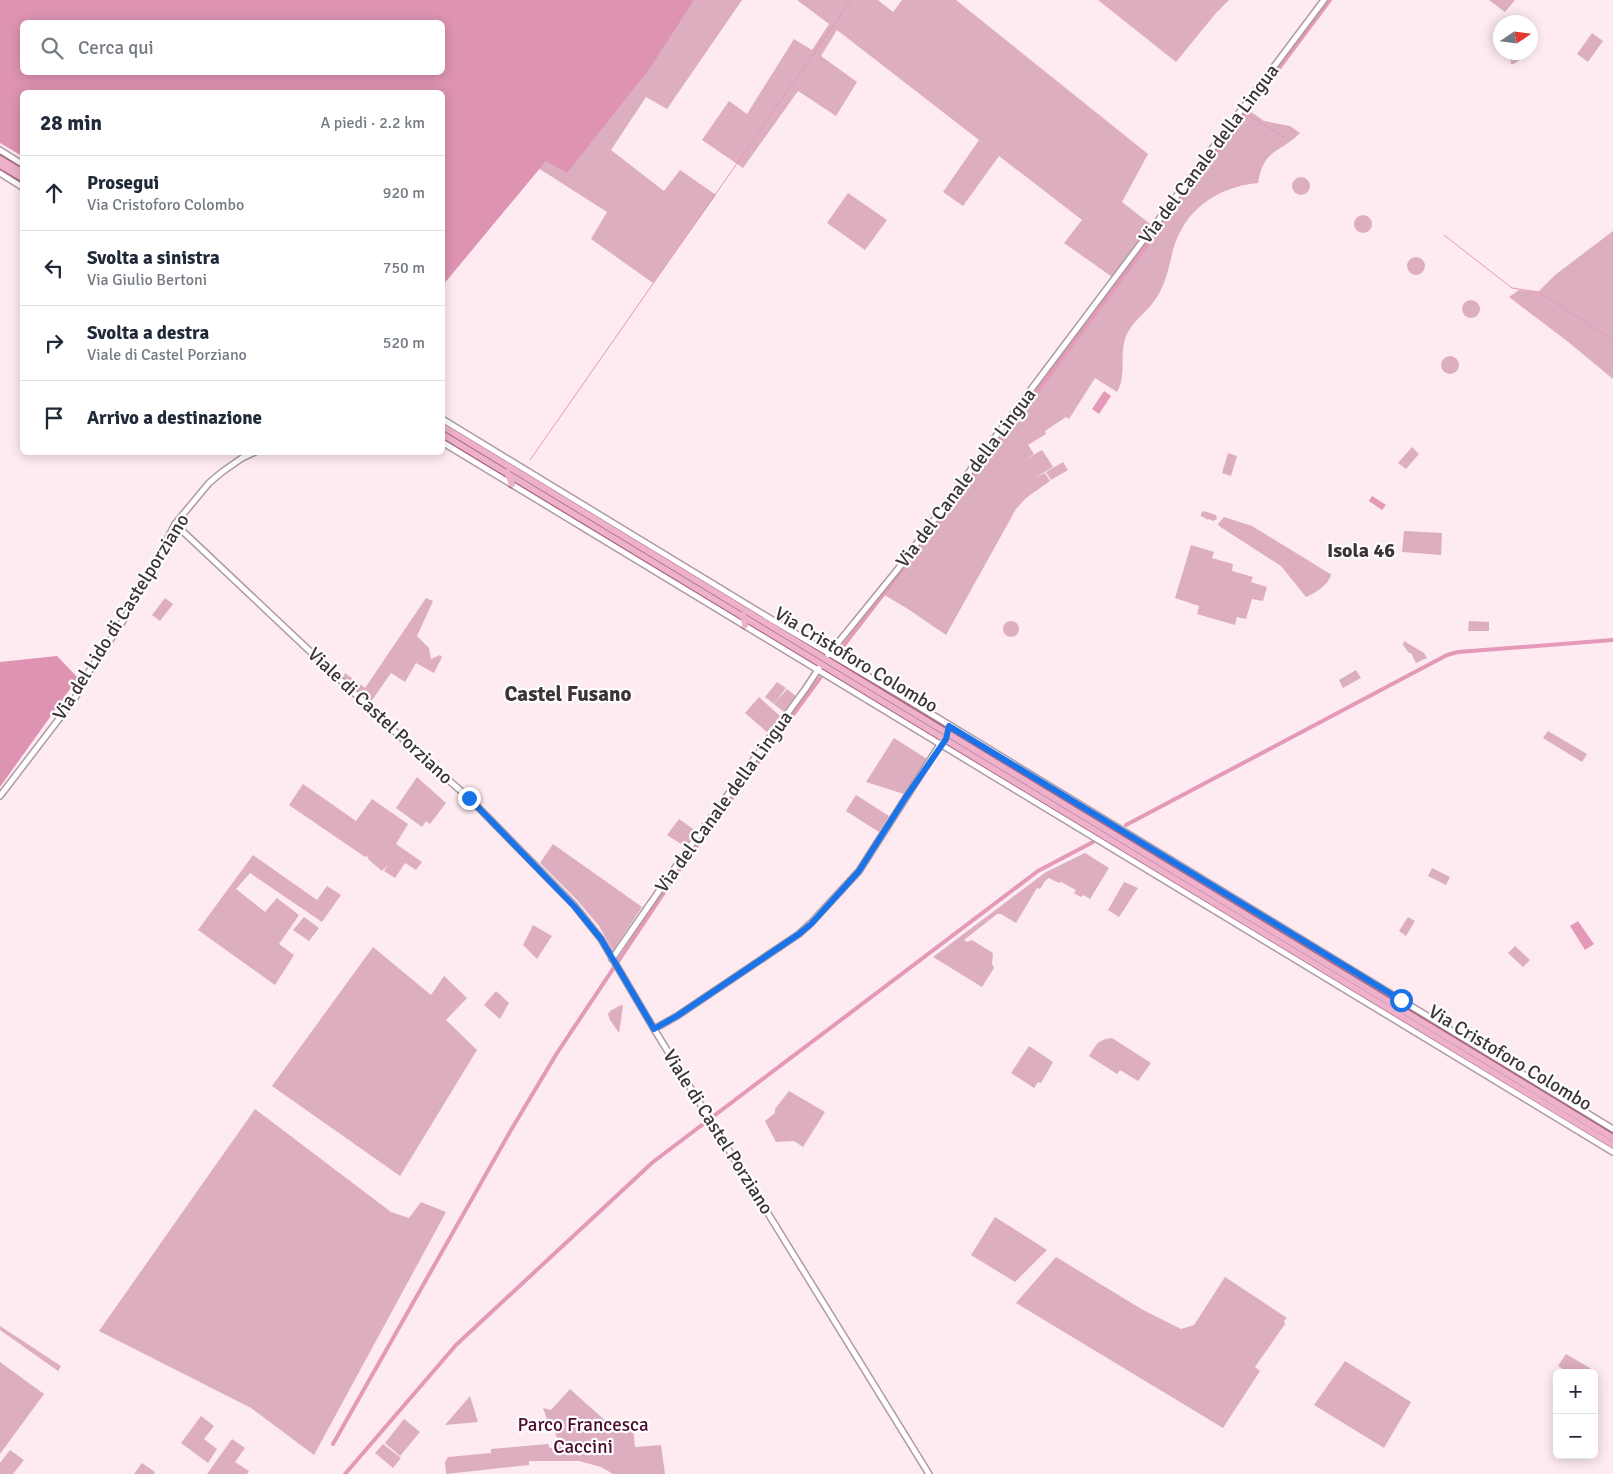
<!DOCTYPE html>
<html lang="it">
<meta charset="utf-8">
<style>
body{margin:0;font-family:Signika,sans-serif;background:#f6f6f7;color:#1f2937}
.controls{position:absolute;right:15px;bottom:15px;display:grid;overflow:hidden;border-radius:8px;box-shadow:0 2px 12px #0003}
.controls button{width:45px;height:45px;display:grid;place-items:center;padding:0;border:0;border-bottom:1px solid #e0e1e3;background:#fff;color:#1f2937;font:25px sans-serif}
.compass{position:absolute;left:1493px;top:15px;width:45px;height:45px;border-radius:50%;background:#fff;box-shadow:0 2px 12px #0003;rotate:77deg}
.stop{position:absolute;width:15px;height:15px;margin:-11px;border:4px solid #1a73e8;border-radius:50%;background:#fff}
.stop.end{background:#1a73e8;border-color:#fff;box-shadow:0 1px 5px #0008}
.list{margin:0;padding:0;list-style:none}
h2{display:flex;justify-content:space-between;align-items:center;height:65px;margin:0;padding:0 20px;font-size:21px}
h2 small{font-size:16px;font-weight:400;color:#747a83}
.list li{display:grid;grid-template-columns:32px 1fr auto;gap:15px;align-items:center;box-sizing:border-box;height:75px;padding:0 20px;border-top:1px solid #e0e1e3}
.list b{display:block;font-size:19px;white-space:nowrap}
.list p{margin:0;font-size:16px;white-space:nowrap;color:#747a83}
.list em{font-size:16px;font-style:normal;color:#747a83}
.icon{flex:none;width:28px;height:28px;fill:none;stroke:currentColor;stroke-width:2;stroke-linecap:round;stroke-linejoin:round}
.map{position:relative;flex:none;width:1613px;height:1474px;overflow:hidden}
.search{position:absolute;background:#fff;box-shadow:0 2px 12px #0003;left:20px;top:20px;width:425px;height:55px;display:flex;align-items:center;gap:12px;box-sizing:border-box;padding:0 18px;border-radius:8px;color:#747a83;font-size:19px}
.panel{position:absolute;background:#fff;box-shadow:0 2px 12px #0003;left:20px;top:90px;width:425px;height:365px;border-radius:8px}
.map>svg:first-child{display:block}
.green{fill:#ddaec0}
.forest{fill:#de93b2;fill-rule:evenodd}
.water{fill:#e499b8}
.lines{fill:none;stroke-linecap:round;stroke-linejoin:round}
.stream{stroke:#e499b8;stroke-width:1}
.canal{stroke:#e499b8;stroke-width:4}
.minor-casing{stroke:#ad9ba1;stroke-width:8}
.major-casing{stroke:#a76380;stroke-width:9}
.minor{stroke:#fff;stroke-width:5}
.major{stroke:#edb1cb;stroke-width:6}
.route{stroke:#1a73e8;stroke-width:6}
.labels{text-anchor:middle;dominant-baseline:central;stroke-width:4.5;stroke-linejoin:round;paint-order:stroke}
.street-label{font-size:19px;fill:#3b3336;stroke:#fdfdfd}
.park-label{font-size:19px;fill:#4c0a2d;stroke:#fdfdfd}
.neighbourhood-label{font-size:20px;font-weight:bold;fill:#3b3336;stroke:#fdfdfd}
.quarter-label{font-size:21px;font-weight:bold;fill:#3b3336;stroke:#fdfdfd}
</style>
<div class="map">
<svg width="1613" height="1474" viewBox="0 0 1613 1474">
<rect width="100%" height="100%" fill="#feeaf1"/>
<g class="green">
<polygon points="655,0 742,0 667,109 646,97 611,150 664,191 680,170 716,195 653,283 591,239 607,212 535,166"/>
<polygon points="797,0 878,0 893,12 902,0 956,0 1148,154 1122,202 1154,227 1115,279 1064,243 1082,220 999,156 963,206 943,192 979,140 837,30 821,56 857,82 836,116 798,91 743,168 702,140 729,101 747,114 794,39 812,50 829,24"/>
<polygon points="1098,0 1229,0 1216,13 1176,62"/>
<polygon points="1489,0 1515,0 1505,12"/>
<polygon points="1592,33 1603,41 1588,62 1577,54"/>
<polygon points="1518,53 1529,53 1514,64 1511,64 1510,59"/>
<path d="M1247,109l17,12 26,5 10,7c-21,21 -36,15 -42,50 -41,4 -73,26 -85,67 -4,16 -7,33 -16,47 -9,15 -24,23 -31,39 -7,18 1,40 -9,56l-22,-14 -26,41 -3,-2 -21,14 1,3 -18,11 6,9 -9,6 17,-10 6,9 -7,4 7,-4 5,8 -17,10 9,-4 5,8 -24,17 -10,11 -70,126 -38,-26 -27,-16 363,-483z"/>
<circle cx="1301" cy="186" r="9"/>
<polygon points="848,193 887,220 865,250 827,223"/>
<circle cx="1363" cy="224" r="9"/>
<polygon points="1613,231 1613,379 1567,341 1509,297 1519,290 1538,292 1555,275"/>
<circle cx="1416" cy="266" r="9"/>
<circle cx="1471" cy="309" r="9"/>
<circle cx="1450" cy="365" r="9"/>
<polygon points="1412,447 1419,454 1406,469 1398,463"/>
<polygon points="1228,453 1237,456 1231,476 1222,473"/>
<polygon points="1063,462 1068,470 1051,480 1046,472"/>
<polygon points="1204,511 1216,515 1217,519 1213,521 1209,519 1208,520 1201,516 1201,513"/>
<path d="M1224,517l28,9 75,46 4,2c-1,10 -17,20 -25,23l-25,-31 -62,-40 -1,-2z"/>
<polygon points="1404,531 1442,533 1441,555 1402,552"/>
<polygon points="1191,545 1214,552 1212,558 1233,564 1232,571 1253,577 1251,582 1267,587 1263,601 1252,599 1246,619 1237,617 1235,625 1197,614 1199,606 1175,598"/>
<polygon points="165,598 173,604 160,621 152,615"/>
<polygon points="426,598 433,601 417,636 429,648 431,659 440,655 442,657 434,673 416,663 405,682 391,673 370,703 343,679 345,673 365,688"/>
<circle cx="1011" cy="629" r="8"/>
<polygon points="1469,621 1489,622 1489,631 1468,631"/>
<polygon points="1404,641 1424,653 1427,658 1416,663 1411,653 1409,653 1403,645"/>
<polygon points="1356,670 1361,678 1343,688 1339,680"/>
<polygon points="777,682 786,688 774,704 765,697"/>
<polygon points="787,689 797,697 785,713 774,704"/>
<polygon points="759,697 781,717 767,732 745,713"/>
<polygon points="1548,731 1587,754 1582,762 1543,738"/>
<polygon points="894,738 927,759 904,794 866,782"/>
<polygon points="417,777 446,803 430,824 426,821 422,827 396,808"/>
<polygon points="303,784 356,821 372,799 408,824 396,844 422,862 416,870 405,863 395,878 384,871 388,865 382,871 369,860 367,856 365,857 289,805"/>
<polygon points="856,795 889,816 879,832 846,811"/>
<polygon points="679,819 696,831 687,844 682,842 681,844 667,835"/>
<polygon points="553,844 642,907 613,951 599,926 577,900 540,863"/>
<polygon points="1085,853 1109,868 1090,899 1083,895 1081,897 1074,893 1076,890 1061,882 1059,883 1049,878 1045,881 1040,889 1037,888 1016,923 1001,914 997,914 964,940 967,942 972,940 993,953 992,964 994,968 982,987 933,957 1046,872"/>
<polygon points="253,855 317,900 327,886 341,895 322,922 250,873 236,889 265,912 277,898 299,915 279,944 294,955 275,985 198,930"/>
<polygon points="1432,868 1450,877 1446,885 1428,876"/>
<polygon points="1124,882 1138,888 1119,917 1108,910"/>
<polygon points="304,917 319,928 309,941 293,930"/>
<polygon points="1408,917 1415,921 1406,936 1399,931"/>
<polygon points="533,925 552,936 537,959 523,945"/>
<polygon points="1515,946 1530,960 1523,967 1508,953"/>
<polygon points="373,947 431,995 444,976 467,998 446,1020 477,1050 400,1176 272,1086"/>
<polygon points="496,991 509,1003 500,1019 484,1005"/>
<polygon points="621,1005 623,1006 619,1033 610,1020 608,1014 610,1011"/>
<path d="M1112,1038l39,25 -13,18 -18,-11 -3,4 -28,-18c8,-12 8,-16 23,-18z"/>
<polygon points="1029,1046 1053,1062 1041,1083 1038,1082 1034,1088 1011,1073"/>
<polygon points="789,1091 825,1112 803,1147 794,1141 776,1142 765,1121 775,1113 775,1109"/>
<polygon points="255,1109 391,1212 409,1218 421,1202 446,1212 314,1455 251,1408 99,1331"/>
<polygon points="995,1217 1047,1250 1015,1282 971,1255"/>
<polygon points="1056,1257 1143,1310 1181,1329 1194,1325 1225,1277 1287,1318 1284,1321 1285,1324 1255,1367 1260,1371 1223,1428 1016,1303"/>
<polygon points="0,1326 61,1366 58,1371 0,1330"/>
<polygon points="1566,1354 1593,1370 1591,1373 1569,1373 1558,1366"/>
<polygon points="1345,1361 1411,1402 1384,1448 1314,1405"/>
<polygon points="0,1362 44,1394 0,1454"/>
<polygon points="570,1389 609,1424 624,1423 625,1429 633,1428 635,1447 661,1445 665,1474 613,1474 601,1467 579,1461 529,1461 529,1465 446,1474 445,1462 448,1457 491,1453 491,1449 548,1444 550,1448 560,1447 553,1426 549,1425 543,1408 551,1410"/>
<polygon points="470,1396 478,1422 445,1425"/>
<polygon points="201,1416 214,1426 204,1439 217,1449 208,1463 181,1443"/>
<polygon points="404,1419 420,1432 400,1456 385,1443"/>
<polygon points="232,1439 245,1448 235,1462 249,1471 247,1474 207,1474"/>
<polygon points="383,1444 401,1458 393,1468 375,1453"/>
<polygon points="10,1450 24,1460 13,1474 0,1474 0,1463"/>
<polygon points="142,1463 155,1472 154,1474 134,1474"/>
</g>
<g class="forest">
<path d="M0,0h694l-44,68 -83,105 -21,-12 -103,124 -1,-193h-420v64l-22,-13zM22,22h420v50h-420z"/>
<polygon points="57,656 78,678 0,787 0,662"/>
</g>
<g class="water">
<polygon points="1104,391 1111,396 1099,414 1092,409"/>
<polygon points="1372,496 1386,505 1382,510 1369,501"/>
<polygon points="1578,921 1594,944 1585,950 1570,926"/>
</g>
<g class="lines">
<g class="stream">
<polyline points="1245,113 1285,138"/>
<polyline points="1444,235 1512,288 1538,292 1609,337"/>
<polyline points="1612,339 1613,339"/>
<polyline points="530,460 851,0"/>
</g>
<g class="canal">
<polyline points="841,649 939,522 1330,0"/>
<polyline points="1126,825 1447,655 1458,652 1613,640"/>
<polyline points="333,1444 511,1130 557,1053 679,870 820,678"/>
<polyline points="345,1474 456,1345 653,1162 1038,871 1093,842"/>
</g>
<defs>
<g id="minor">
<polyline points="0,150 22,164"/>
<polyline points="0,173 22,187"/>
<polyline points="442,419 774,621 905,698 1613,1129"/>
<polyline points="442,442 1613,1152"/>
<polyline points="175,524 420,755 469,798 574,905 601,939 654,1029 929,1474"/>
<polyline points="828,655 898,569 975,464 1324,0"/>
<polyline points="0,796 75,698 91,668 121,624 142,588 175,524 209,483 222,472 242,458 255,452"/>
<polyline points="612,959 686,852 806,688 819,668"/>
<polyline points="654,1029 677,1016 799,934 812,922 859,871 941,743"/>
</g>
<g id="major">
<polyline points="0,159 22,172"/>
<polyline points="0,165 22,178"/>
<polyline points="442,426 1613,1138"/>
<polyline points="442,434 1613,1145"/>
<polyline points="507,472 512,484"/>
<polyline points="743,615 745,625"/>
</g>
</defs>
<use href="#minor" class="minor-casing"/>
<use href="#major" class="major-casing"/>
<use href="#minor" class="minor"/>
<use href="#major" class="major"/>
</g>
<g class="lines">
<polyline class="route" points="469,798 574,906 601,939 654,1029 677,1016 799,934 811,924 859,871 906,797 946,739 949,726 1401,1000"/>
</g>
<g class="labels">
<g class="street-label">
<text transform="translate(1209 154) rotate(-53)">Via del Canale della Lingua</text>
<text transform="translate(966 478) rotate(-53)">Via del Canale della Lingua</text>
<text transform="translate(121 617) rotate(-58)">Via del Lido di Castelporziano</text>
<text transform="translate(856 660) rotate(31)">Via Cristoforo Colombo</text>
<text transform="translate(380 716) rotate(43)">Viale di Castel Porziano</text>
<text transform="translate(724 802) rotate(-54)">Via del Canale della Lingua</text>
<text transform="translate(1510 1058) rotate(31)">Via Cristoforo Colombo</text>
<text transform="translate(718 1132) rotate(58)">Viale di Castel Porziano</text>
</g>
<g class="park-label">
<text x="583" y="1425">Parco Francesca<tspan x="583" dy="22">Caccini</tspan></text>
</g>
<g class="neighbourhood-label">
<text x="1361" y="550">Isola 46</text>
</g>
<g class="quarter-label">
<text x="568" y="694">Castel Fusano</text>
</g>
</g>
</svg>
<div class="controls">
<button>+</button>
<button>−</button>
</div>
<svg class="compass" viewBox="-18 -18 36 36"><path d="M0-13l5 13h-10z" fill="#e53935"/><path d="M0 13l5-13h-10z" fill="#747a83"/></svg>
<div class="stop" style="left:1401px;top:1000px"></div>
<div class="stop end" style="left:469px;top:798px"></div>
<div class="search"><svg class="icon" aria-label="search" viewBox="0 0 24 24"><circle cx="10" cy="10" r="6"/><path d="M15 15l6 6"/></svg>Cerca qui</div>
<section class="panel">
<h2>28 min<small>A piedi · 2.2 km</small></h2>
<ul class="list">
<li><svg class="icon" aria-label="ahead" viewBox="0 0 24 24"><path d="M12 20V5M6 11l6-6 6 6"/></svg><div><b>Prosegui</b><p>Via Cristoforo Colombo</p></div><em>920 m</em></li>
<li><svg class="icon" aria-label="left" viewBox="0 0 24 24"><path d="M17 20v-9H6M10 6l-5 5 5 5"/></svg><div><b>Svolta a sinistra</b><p>Via Giulio Bertoni</p></div><em>750 m</em></li>
<li><svg class="icon" aria-label="right" viewBox="0 0 24 24"><path d="M7 20v-9h11M14 6l5 5-5 5"/></svg><div><b>Svolta a destra</b><p>Viale di Castel Porziano</p></div><em>520 m</em></li>
<li><svg class="icon" aria-label="arrive" viewBox="0 0 24 24"><path d="M6 21V4h12l-3 4 3 4H6"/></svg><div><b>Arrivo a destinazione</b></div></li>
</ul>
</section>
</div>
